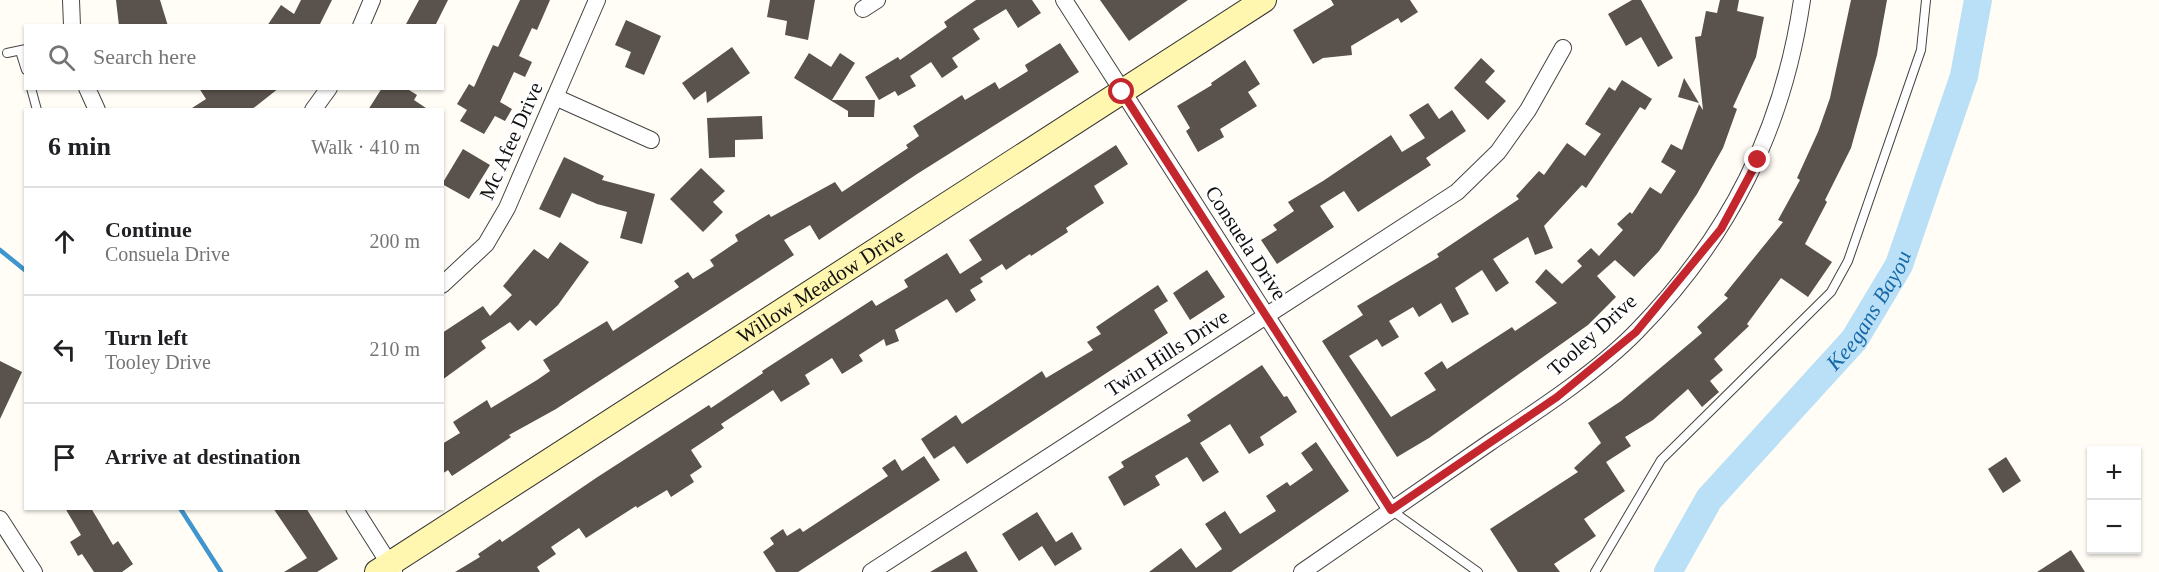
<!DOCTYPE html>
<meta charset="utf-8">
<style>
body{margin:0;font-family:Georgia,serif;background:#f6f6f6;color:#202124}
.controls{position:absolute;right:18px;bottom:18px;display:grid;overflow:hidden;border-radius:0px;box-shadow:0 2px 4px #0004}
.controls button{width:54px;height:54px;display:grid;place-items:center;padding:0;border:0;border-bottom:2px solid #e0e0e0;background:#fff;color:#202124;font:30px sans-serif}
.stop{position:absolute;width:18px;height:18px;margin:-14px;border:4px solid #c4262e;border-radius:50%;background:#fff}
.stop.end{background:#c4262e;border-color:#fff;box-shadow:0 2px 6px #0008}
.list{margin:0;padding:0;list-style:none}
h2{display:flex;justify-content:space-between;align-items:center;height:78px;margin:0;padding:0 24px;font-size:26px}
h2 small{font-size:20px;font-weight:400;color:#757577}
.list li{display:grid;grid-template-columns:39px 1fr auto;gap:18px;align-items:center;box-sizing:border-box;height:108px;padding:0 24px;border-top:2px solid #e0e0e0}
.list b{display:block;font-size:22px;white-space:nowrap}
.list p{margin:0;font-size:20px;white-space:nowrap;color:#757577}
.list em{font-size:20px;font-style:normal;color:#757577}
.icon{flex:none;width:33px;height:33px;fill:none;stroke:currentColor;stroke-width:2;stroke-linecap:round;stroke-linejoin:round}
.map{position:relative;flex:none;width:2159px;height:572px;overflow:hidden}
.search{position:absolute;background:#fff;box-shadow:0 2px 4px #0004;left:24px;top:24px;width:420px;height:66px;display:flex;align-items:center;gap:15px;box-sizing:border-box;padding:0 21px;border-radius:0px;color:#757577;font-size:22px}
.panel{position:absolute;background:#fff;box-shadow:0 2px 4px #0004;left:24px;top:108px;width:420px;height:402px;border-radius:0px}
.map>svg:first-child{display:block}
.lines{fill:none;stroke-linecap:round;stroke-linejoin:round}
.stream{stroke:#3f96cf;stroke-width:4.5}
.river{stroke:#b9e0f7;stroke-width:28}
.building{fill:#5a524d}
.lane-casing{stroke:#444;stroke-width:10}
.street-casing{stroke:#444;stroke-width:18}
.secondary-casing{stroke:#333;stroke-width:26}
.lane{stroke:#fff;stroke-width:8}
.street{stroke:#fff;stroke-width:16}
.secondary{stroke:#fff6b0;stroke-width:24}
.route{stroke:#c4262e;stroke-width:8}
.labels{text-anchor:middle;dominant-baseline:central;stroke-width:6;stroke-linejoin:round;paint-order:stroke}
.street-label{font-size:21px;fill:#111;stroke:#fff}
.water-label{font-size:22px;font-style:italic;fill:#1768a6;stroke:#fff}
</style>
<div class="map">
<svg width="2159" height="572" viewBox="0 0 2159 572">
<rect width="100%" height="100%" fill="#fffdf5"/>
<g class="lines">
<g class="stream">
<polyline points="0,250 26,271"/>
<polyline points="180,508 221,572"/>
</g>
<path class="river" id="s1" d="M1668,572l41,-73 145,-159 45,-75 65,-189 14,-76"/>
</g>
<g class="building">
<polygon points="116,0 160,0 168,26 119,26"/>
<polygon points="301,0 332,0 319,26 267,26 281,5 294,14"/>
<polygon points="419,0 448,0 435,26 405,26"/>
<polygon points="520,0 550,0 537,30 532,28 519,56 532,62 525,77 514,72 500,102 512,109 505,121 495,116 484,134 460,121 467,110 457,104 469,84 474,87 493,45 498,47"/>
<polygon points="770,0 815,0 808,40 785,35 787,21 767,17"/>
<polygon points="976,0 1032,0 1041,13 1018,28 1006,9 973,29 980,39 952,58 958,67 942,78 931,62 910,76 916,86 898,96 895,91 879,100 865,77 898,57 900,60 947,27 944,22"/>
<polygon points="1100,0 1188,0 1129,41"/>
<polygon points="1331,0 1410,0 1418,12 1401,23 1398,18 1351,46 1352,55 1323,58 1313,64 1293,30 1334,5"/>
<polygon points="1632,0 1641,0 1673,58 1658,67 1641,37 1626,46 1608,14"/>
<polygon points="1720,0 1739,0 1737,11 1764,17 1756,57 1733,107 1737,109 1723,148 1697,194 1659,251 1634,277 1615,260 1597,276 1616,297 1588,325 1429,438 1397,457 1322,341 1363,315 1357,306 1439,257 1437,254 1519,199 1516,196 1539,171 1544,175 1567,143 1585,156 1601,134 1585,124 1609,87 1615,91 1622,80 1652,99 1645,110 1640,107 1586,188 1582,185 1544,226 1553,248 1535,255 1528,237 1493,259 1509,283 1496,292 1482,270 1455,288 1469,314 1452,323 1441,303 1419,317 1413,307 1389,321 1399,337 1382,347 1377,339 1349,356 1391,417 1436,390 1424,373 1442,361 1447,369 1512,327 1515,331 1557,303 1535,282 1546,269 1562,284 1582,266 1577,261 1591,248 1599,256 1623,230 1617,224 1630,212 1632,214 1650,187 1661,194 1676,171 1661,162 1671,144 1682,150 1699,104 1703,110 1695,37 1701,36 1706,11 1717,13"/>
<polygon points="1851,0 1887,0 1877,55 1851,148 1825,200 1827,202 1805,244 1832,262 1808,297 1781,278 1747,324 1749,326 1714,359 1723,370 1710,381 1719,392 1702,407 1688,389 1653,420 1625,437 1631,446 1606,462 1625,491 1584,519 1596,536 1554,564 1560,572 1518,572 1490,529 1578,472 1574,468 1601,443 1588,423 1621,401 1702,333 1697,327 1728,298 1724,295 1783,222 1778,220 1800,180 1797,178 1818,132 1830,98"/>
<polygon points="626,20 661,36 644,75 625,67 631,52 615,45"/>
<polygon points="1060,43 1079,72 917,174 819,240 810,225 784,240 794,255 556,409 509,435 511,437 452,476 448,470 442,474 442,444 460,433 453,422 487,400 491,408 537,380 550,371 543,360 607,321 613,331 679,287 674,281 688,272 693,279 714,266 710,260 738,241 735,235 769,214 771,217 835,182 842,192 908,148 906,145 919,136 913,126 962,95 965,100 995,82 999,89 1028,71 1025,65"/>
<polygon points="732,47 750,73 707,103 706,91 694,100 682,83"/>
<polygon points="809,53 831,67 840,53 855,63 832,100 875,100 874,117 848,117 848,111 794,78"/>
<polygon points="1481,58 1495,71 1485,82 1506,101 1488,120 1454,88"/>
<polygon points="1245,60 1260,84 1248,92 1257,106 1220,129 1224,137 1198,152 1186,131 1190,128 1177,106 1212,85 1211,83"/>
<polygon points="1684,78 1699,103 1678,97"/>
<polygon points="199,88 279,88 251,110 189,110 206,99"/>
<polygon points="382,88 406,88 417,95 414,100 429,110 368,110"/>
<polygon points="1428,103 1439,119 1452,110 1466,131 1426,158 1431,165 1358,212 1344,191 1320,206 1334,227 1277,264 1261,240 1277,230 1273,225 1294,211 1288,202 1323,181 1391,135 1402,152 1425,138 1409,115"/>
<polygon points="762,116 763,139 735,140 735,157 709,158 707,118"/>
<polygon points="1116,145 1128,164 1094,186 1104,203 1066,228 1068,232 1031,256 1030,254 1006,270 1002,264 980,278 983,282 970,290 976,300 956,313 947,299 895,330 899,341 886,346 884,339 859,355 863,361 842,374 832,358 805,375 810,384 781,402 773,390 721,424 724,428 691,450 702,467 690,475 694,482 671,497 667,490 637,508 636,506 586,538 579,528 551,547 556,554 537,567 540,572 455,572 480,557 478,554 500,539 502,542 596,478 709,405 711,408 763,373 762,371 872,300 876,306 908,287 904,280 947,253 960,274 982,260 969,240"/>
<polygon points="463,149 490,165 469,199 442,184"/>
<polygon points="564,157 604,176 602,180 655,194 642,244 620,238 627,212 597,204 572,193 560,218 539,209"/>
<polygon points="701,168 725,191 713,202 723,212 703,232 670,199"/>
<polygon points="560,242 589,262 558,305 536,326 530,320 518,331 510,322 481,341 486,348 442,380 442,333 483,306 490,316 512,295 503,286 534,249 548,259"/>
<polygon points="1207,270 1225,297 1190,320 1173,293"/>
<polygon points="1158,285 1168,301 1154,310 1168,333 967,464 954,446 934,459 921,439 956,415 962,424 1042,371 1046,378 1093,350 1087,342 1101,334 1096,327"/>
<polygon points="0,361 22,372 0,419"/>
<polygon points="1262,365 1284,397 1287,396 1297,412 1260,437 1264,445 1249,454 1230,424 1200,443 1219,472 1203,482 1187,457 1155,476 1160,485 1124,506 1108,477 1124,467 1121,462 1191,421 1187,415"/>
<polygon points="1316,442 1349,491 1231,572 1149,572 1181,548 1196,568 1222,549 1205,524 1225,511 1240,534 1276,511 1266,496 1287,482 1290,486 1313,470 1301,453"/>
<polygon points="924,456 940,480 798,572 776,572 763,552 774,544 770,538 783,529 787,536 800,528 803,532 888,476 882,468 895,459 902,471"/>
<polygon points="2006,457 2021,481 2003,493 1988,469"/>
<polygon points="65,508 91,508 113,545 118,541 133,564 122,572 94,572 82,554 78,556 70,542 81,535"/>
<polygon points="273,508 306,508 338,559 317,572 284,572 307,558"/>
<polygon points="1037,512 1056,542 1072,532 1082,549 1055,566 1042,546 1019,561 1002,534"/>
<polygon points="2071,550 2085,572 2037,572"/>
<polygon points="966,551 978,572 930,572"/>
</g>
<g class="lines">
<defs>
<g id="lane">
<polyline points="20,51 26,70"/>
<polyline points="7,53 26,49"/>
<polyline points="31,88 37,110"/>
<polyline points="1391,510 1478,572"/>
<polyline points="1595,572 1661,460 1831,292 1848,261 1921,50 1926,0"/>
</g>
<g id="street">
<polyline points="71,0 72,26"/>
<polyline points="1064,0 1391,510"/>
<polyline points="863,9 877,0"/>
<polyline points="361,26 372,0"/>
<polyline points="87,88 97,110"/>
<polyline points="555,97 651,140"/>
<polyline points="313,110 329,88"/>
<polyline points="442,285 486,244 507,208 597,0"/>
<polyline points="354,508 394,571"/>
<polyline points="0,519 34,572"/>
<polyline points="871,572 1457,192 1498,152 1528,110 1563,48"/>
<path d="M1302,572c62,-43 124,-86 187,-129 48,-32 107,-70 148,-112 92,-94 146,-201 165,-331"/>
</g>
<g id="secondary">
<path id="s2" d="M377,572l887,-572"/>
</g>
</defs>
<use href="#lane" class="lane-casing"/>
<use href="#street" class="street-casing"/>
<use href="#secondary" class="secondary-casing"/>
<use href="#lane" class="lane"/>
<use href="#street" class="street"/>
<use href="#secondary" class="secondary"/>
</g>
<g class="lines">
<polyline class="route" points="1122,92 1391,510 1557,397 1636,332 1721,229 1758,160"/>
</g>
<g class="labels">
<g class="street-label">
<text transform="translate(511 141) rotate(-66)">Mc Afee Drive</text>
<text transform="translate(1246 243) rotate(57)">Consuela Drive</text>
<text stroke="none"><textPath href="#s2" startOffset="528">Willow Meadow Drive</textPath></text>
<text transform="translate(1592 335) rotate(-42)">Tooley Drive</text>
<text transform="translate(1167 353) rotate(-33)">Twin Hills Drive</text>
</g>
<g class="water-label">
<text stroke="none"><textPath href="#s1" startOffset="332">Keegans Bayou</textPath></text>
</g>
</g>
</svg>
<div class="controls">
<button>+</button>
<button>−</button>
</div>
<div class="stop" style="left:1122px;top:92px"></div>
<div class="stop end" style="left:1758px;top:160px"></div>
<div class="search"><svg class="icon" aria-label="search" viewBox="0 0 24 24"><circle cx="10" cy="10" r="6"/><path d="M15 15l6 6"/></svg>Search here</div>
<section class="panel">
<h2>6 min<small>Walk · 410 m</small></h2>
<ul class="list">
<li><svg class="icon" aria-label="ahead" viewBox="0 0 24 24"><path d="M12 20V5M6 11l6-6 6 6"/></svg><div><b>Continue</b><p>Consuela Drive</p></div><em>200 m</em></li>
<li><svg class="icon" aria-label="left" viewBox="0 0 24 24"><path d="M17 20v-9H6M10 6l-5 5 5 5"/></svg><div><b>Turn left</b><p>Tooley Drive</p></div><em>210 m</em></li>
<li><svg class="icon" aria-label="arrive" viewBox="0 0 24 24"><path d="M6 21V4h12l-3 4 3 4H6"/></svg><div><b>Arrive at destination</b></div></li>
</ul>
</section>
</div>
